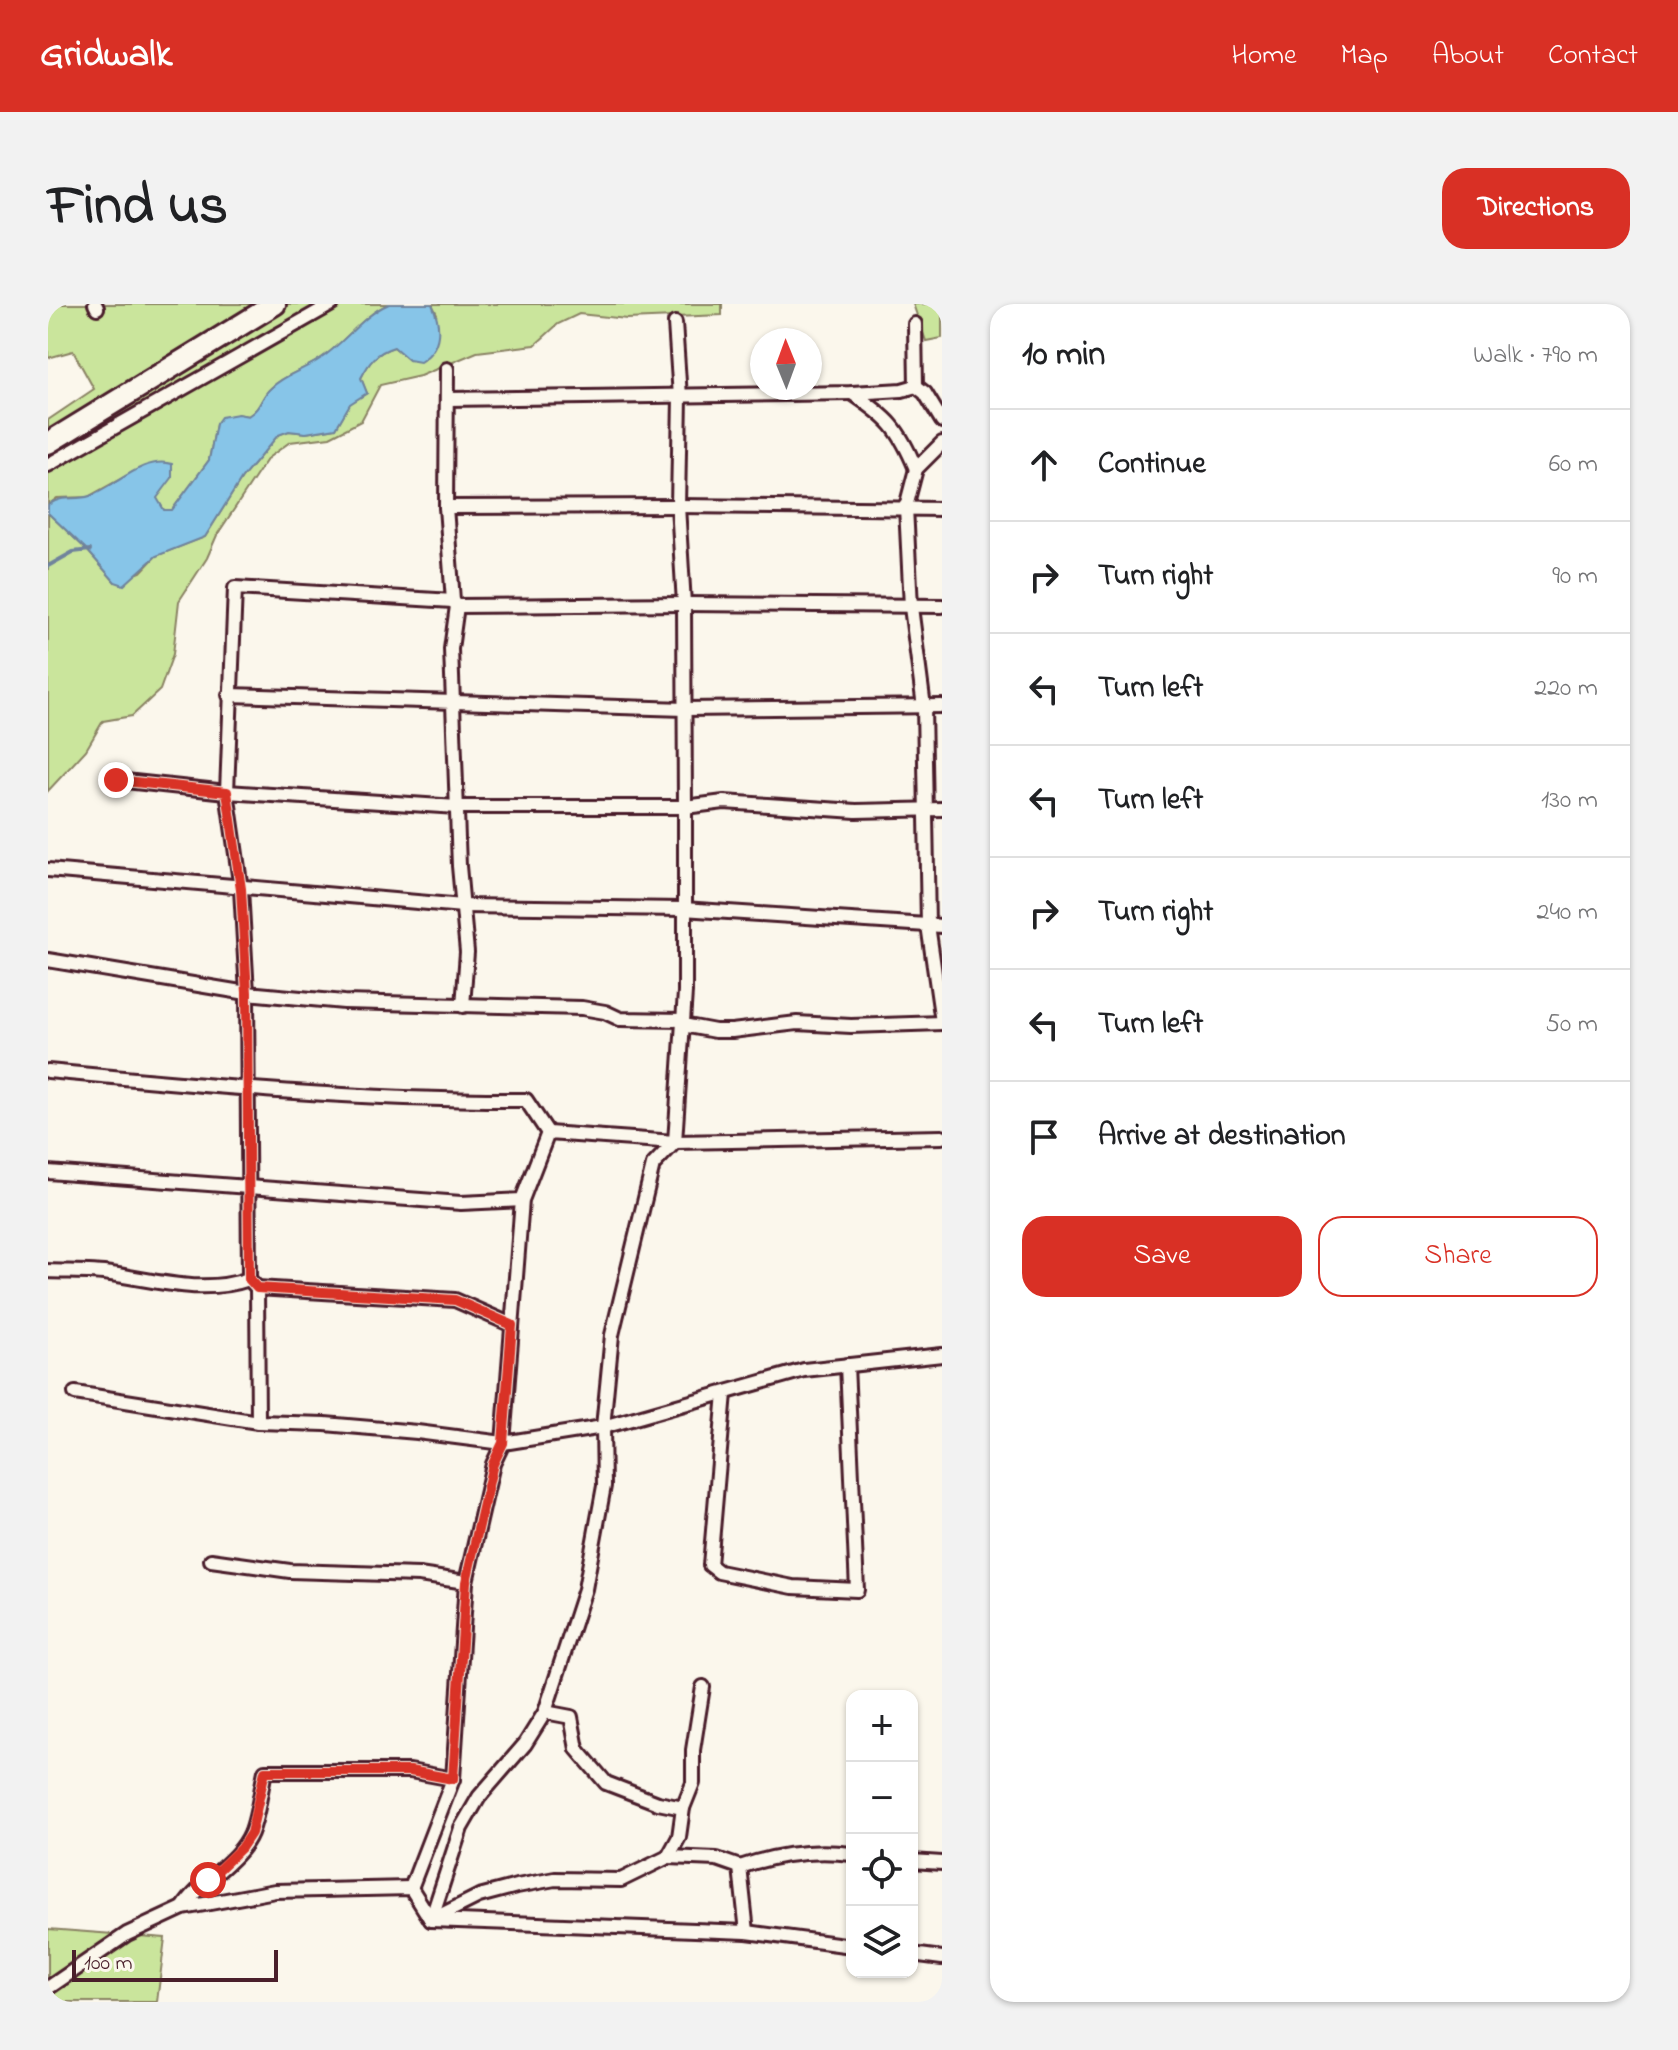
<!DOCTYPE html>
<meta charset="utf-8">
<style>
body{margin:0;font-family:"Indie Flower",sans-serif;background:#f2f2f2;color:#202124}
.controls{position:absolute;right:24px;bottom:24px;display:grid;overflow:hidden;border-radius:16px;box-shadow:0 2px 6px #0004}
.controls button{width:72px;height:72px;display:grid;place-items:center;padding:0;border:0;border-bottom:2px solid #e0e0e0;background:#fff;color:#202124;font:40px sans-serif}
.compass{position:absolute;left:702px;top:24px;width:72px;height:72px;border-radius:50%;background:#fff;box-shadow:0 2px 6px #0004;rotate:359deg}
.scale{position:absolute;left:24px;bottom:20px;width:206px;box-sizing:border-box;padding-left:8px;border:4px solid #4a1f2b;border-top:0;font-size:22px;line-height:28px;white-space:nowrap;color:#4a1f2b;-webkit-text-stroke:6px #fbf7ec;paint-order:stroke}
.stop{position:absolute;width:24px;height:24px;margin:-18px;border:6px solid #d93025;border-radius:50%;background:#fff}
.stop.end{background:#d93025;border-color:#fff;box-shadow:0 2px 8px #0008}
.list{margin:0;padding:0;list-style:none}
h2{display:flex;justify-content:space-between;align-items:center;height:104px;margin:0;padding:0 32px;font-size:34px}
h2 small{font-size:26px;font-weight:400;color:#757577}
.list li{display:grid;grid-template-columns:52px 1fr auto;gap:24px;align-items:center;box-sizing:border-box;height:112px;padding:0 32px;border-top:2px solid #e0e0e0}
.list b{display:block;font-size:30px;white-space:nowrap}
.list em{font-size:26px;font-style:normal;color:#757577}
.actions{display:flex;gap:16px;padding:24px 32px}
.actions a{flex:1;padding:18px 0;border:2px solid #d93025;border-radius:24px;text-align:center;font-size:28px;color:#d93025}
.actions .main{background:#d93025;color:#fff}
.icon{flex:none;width:44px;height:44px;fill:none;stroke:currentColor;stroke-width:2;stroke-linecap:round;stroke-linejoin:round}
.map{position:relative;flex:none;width:894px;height:1698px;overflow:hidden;border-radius:24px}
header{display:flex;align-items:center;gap:48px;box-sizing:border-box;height:112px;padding:0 40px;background:#d93025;color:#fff}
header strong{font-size:38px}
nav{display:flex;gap:44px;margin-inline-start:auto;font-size:28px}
.intro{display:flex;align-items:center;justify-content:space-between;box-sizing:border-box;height:192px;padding:0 48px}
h1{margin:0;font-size:56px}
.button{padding:20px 36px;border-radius:24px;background:#d93025;color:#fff;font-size:28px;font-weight:700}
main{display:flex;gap:48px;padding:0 48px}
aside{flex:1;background:#fff;border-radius:24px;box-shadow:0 2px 6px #0004}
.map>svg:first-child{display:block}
.green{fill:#cae59c;stroke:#8a8264;stroke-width:2}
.water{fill:#87c5e8;stroke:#6f839c;stroke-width:2}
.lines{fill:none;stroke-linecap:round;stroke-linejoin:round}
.stream{stroke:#6f839c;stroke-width:4}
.street-casing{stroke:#4a1f2b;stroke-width:18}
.primary-casing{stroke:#4a1f2b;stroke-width:26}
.street{stroke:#fbf7ec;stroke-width:12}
.primary{stroke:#fbf7ec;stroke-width:20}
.route{stroke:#d93025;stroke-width:10}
</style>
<header>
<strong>Gridwalk</strong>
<nav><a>Home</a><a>Map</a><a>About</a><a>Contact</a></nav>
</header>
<div class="intro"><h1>Find us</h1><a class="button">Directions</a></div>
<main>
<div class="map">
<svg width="894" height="1698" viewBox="0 0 894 1698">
<rect width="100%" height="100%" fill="#fbf7ec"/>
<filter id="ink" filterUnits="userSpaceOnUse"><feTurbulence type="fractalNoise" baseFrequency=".0125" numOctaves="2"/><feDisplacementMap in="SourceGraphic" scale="16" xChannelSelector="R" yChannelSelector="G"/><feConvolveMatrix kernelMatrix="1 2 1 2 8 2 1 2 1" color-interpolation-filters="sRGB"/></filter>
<g filter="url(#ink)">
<g class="green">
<path d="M0,0h341c-28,12 -44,39 -69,55 -16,11 -35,15 -49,29 -11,10 -9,20 -23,28l-10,-2 -22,10 -7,36 -37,50h-8l-8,-12 6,-10 -27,-17 -47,26 -31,1 -9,7v-85l46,-31 -21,-38 -25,7z"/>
<path d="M384,0h290v11l-95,4 -48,-5 -21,10 -23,21 -58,7 -57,24 -40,9 -19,36 -31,16 -40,5 -22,16 -51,77 -10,23 -28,43 -6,53 -13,36 -28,26 -29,5 -17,29 -38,41v-278l39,37 28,32 26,-10 15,-16 49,-19 37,-59 36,-43 11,-4 17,2 30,-5 14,-25 17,-10 -6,-15c8,-16 16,-26 33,-31l15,13 28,-46z"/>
<polygon points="865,0 894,0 894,34 878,37"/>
<polygon points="0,1625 117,1634 109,1698 0,1698"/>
</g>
<path class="water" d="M341,0h43c10,23 10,44 -12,58l-11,-2 -15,-13c-17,5 -25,15 -33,31l6,15 -17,11 -14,24 -30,5 -17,-2 -11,4 -36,43 -37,59 -49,19 -32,29 -9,-3 -28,-32 -39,-37v-8c14,-11 27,-4 42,-9 25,-9 54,-41 82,-32v14l-15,20 7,12h8l37,-50 7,-36 5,-7 17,-3 10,2c14,-8 12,-19 23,-28 14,-14 33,-18 49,-29 25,-16 41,-43 69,-55z"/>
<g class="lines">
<polyline class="stream" points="0,262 25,248 42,246"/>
<defs>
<g id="street">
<polyline points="47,0 49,4"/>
<polyline points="627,19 632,93 630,202 636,300 637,503 637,688 627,838 605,861 564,1031 555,1123 556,1182 537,1285 497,1408 477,1440 431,1493 413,1524 383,1616 431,1592 469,1582 507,1575 573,1576 620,1553 631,1533 635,1504 645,1479 645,1446 655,1383"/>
<polyline points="867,20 868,82 877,89 894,117"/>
<polyline points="399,65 398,203 405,297 409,302 403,345 411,562 419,648 415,702"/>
<path d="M804,89c37,25 47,35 64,76"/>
<polyline points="400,95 804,89 854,86 868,82"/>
<polyline points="894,139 868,165 858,203 863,303 876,403 880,621 894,718"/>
<polyline points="0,161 284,0"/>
<polyline points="398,203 630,202 894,205"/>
<polyline points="409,302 636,300 894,302"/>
<polyline points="181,391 637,405 894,402"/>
<polyline points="68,476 179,488 409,503 637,503 676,498 808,507 894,505"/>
<polyline points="0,566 415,602 635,605 894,622"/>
<polyline points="0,656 199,689 296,698 534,704 557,708 572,715 635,716"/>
<polyline points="635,721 667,727 684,727 749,719 803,722 894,719"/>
<path d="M0,767c159,15 319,30 478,29l22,33"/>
<polyline points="0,868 413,899 474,896 500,829 627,838 894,833"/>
<polyline points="474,896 455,1139 555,1123 756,1066 894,1051"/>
<path d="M0,967c21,1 43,0 63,3 47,7 92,21 138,5"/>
<polyline points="209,984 407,996 464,1021"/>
<polyline points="27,1089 210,1118 277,1120 369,1128 455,1139 445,1160 418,1278 405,1475 363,1584"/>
<polyline points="677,1089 662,1261 671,1268 745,1283 809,1286 799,1061"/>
<polyline points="210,1118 209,984 201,975 199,689 193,585 179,488 187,284 405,297"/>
<polyline points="163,1256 242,1267 371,1271 418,1278"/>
<polyline points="497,1408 523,1413 529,1445 558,1479 610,1499 635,1504"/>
<polyline points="620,1553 669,1555 692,1563"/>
<polyline points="864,1557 894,1559"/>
<path d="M135,1604c17,-27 56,-46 68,-75 7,-17 10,-44 14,-62h145l43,8"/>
<path d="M699,1628l-7,-65c37,-13 73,-18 112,-13"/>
<polyline points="864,1650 894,1654"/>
<polyline points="0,1684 79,1630 135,1604 227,1587 363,1584 383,1616 699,1628 804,1642"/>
</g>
<polyline id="primary" points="0,139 227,0"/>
</defs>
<use href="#street" class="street-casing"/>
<use href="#primary" class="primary-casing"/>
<use href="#street" class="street"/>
<use href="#primary" class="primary"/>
</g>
</g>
<g class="lines" filter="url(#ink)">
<polyline class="route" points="68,476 179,488 193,585 199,689 201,975 209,984 407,996 464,1021 455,1139 445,1160 418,1278 405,1475 362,1467 217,1467 203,1529 193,1544 160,1576"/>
</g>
</svg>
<div class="controls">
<button>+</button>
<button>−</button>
<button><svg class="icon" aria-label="locate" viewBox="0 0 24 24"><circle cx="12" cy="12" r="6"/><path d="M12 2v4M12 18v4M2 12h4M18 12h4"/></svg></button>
<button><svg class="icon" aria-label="layers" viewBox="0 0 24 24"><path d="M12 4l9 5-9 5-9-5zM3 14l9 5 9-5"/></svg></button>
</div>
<svg class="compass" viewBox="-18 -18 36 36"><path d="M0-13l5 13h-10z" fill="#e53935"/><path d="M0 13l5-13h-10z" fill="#757577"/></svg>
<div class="scale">100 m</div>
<div class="stop" style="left:160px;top:1576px"></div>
<div class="stop end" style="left:68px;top:476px"></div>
</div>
<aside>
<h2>10 min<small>Walk · 790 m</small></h2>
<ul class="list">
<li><svg class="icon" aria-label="ahead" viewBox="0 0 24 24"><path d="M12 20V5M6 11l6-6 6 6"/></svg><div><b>Continue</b></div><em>60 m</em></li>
<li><svg class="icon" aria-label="right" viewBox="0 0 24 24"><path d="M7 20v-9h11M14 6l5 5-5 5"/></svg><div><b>Turn right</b></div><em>90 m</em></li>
<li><svg class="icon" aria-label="left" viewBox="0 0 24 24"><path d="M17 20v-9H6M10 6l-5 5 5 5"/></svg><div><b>Turn left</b></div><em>220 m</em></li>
<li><svg class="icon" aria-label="left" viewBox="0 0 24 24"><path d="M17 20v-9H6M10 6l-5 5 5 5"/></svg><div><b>Turn left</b></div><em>130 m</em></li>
<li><svg class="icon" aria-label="right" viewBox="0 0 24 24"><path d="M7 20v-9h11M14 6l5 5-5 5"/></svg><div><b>Turn right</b></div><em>240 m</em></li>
<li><svg class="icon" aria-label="left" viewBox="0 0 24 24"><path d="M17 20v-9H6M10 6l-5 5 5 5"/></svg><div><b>Turn left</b></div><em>50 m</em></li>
<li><svg class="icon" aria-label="arrive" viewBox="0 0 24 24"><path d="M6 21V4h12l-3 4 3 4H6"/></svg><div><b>Arrive at destination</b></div></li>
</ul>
<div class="actions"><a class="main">Save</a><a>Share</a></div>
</aside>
</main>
